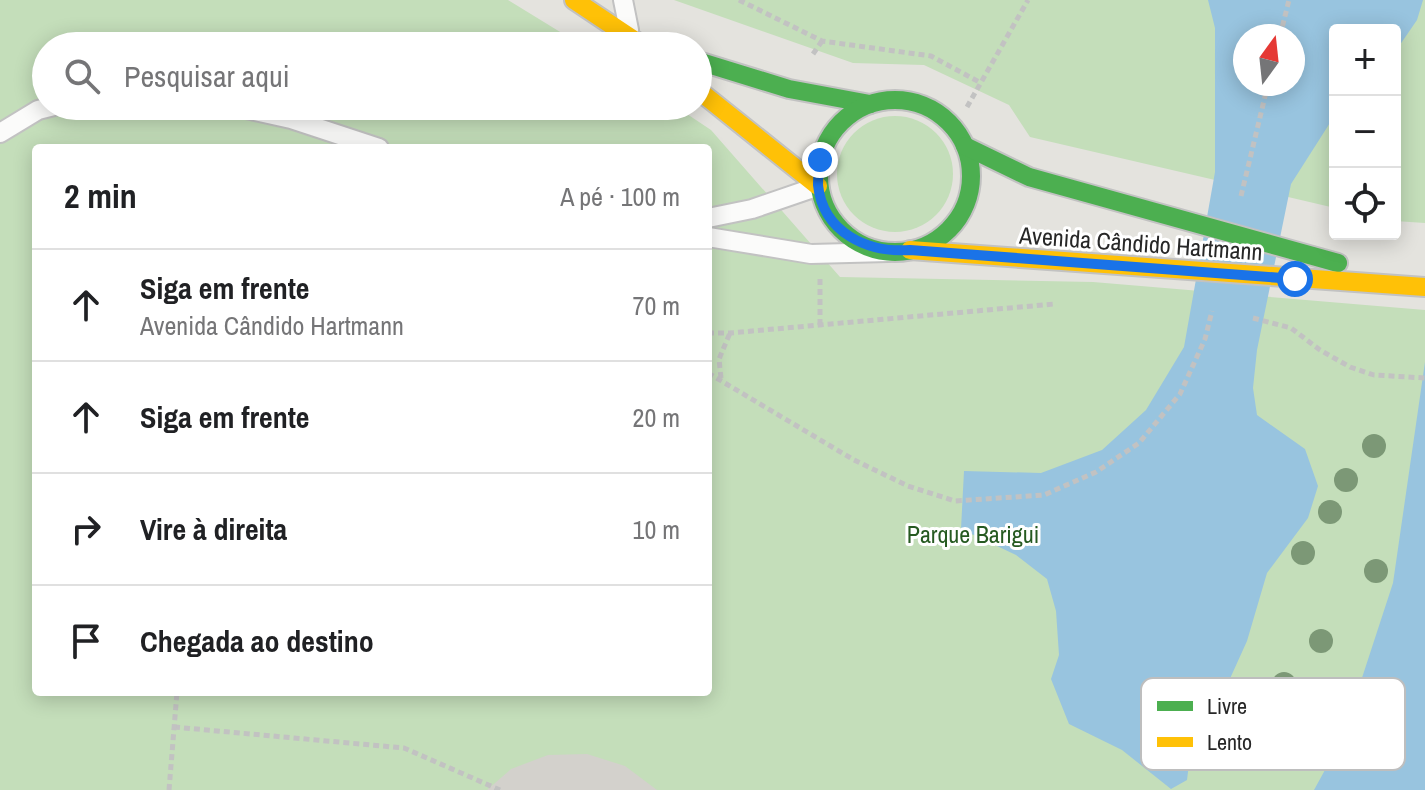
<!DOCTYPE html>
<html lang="pt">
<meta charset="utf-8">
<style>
body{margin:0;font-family:"Archivo Narrow",sans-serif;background:#f2f2f2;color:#202124}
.controls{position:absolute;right:24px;top:24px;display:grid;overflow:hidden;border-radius:8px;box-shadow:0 4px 20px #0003}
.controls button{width:72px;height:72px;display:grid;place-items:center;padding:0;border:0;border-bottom:2px solid #e0e0e0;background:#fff;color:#202124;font:40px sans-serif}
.compass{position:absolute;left:1233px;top:24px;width:72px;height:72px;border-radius:50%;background:#fff;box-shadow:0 4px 20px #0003;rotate:15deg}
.stop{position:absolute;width:24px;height:24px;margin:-18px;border:6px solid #1a73e8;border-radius:50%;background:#fff}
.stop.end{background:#1a73e8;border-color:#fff;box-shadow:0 2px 8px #0008}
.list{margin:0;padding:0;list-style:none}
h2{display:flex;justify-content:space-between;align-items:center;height:104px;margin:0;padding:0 32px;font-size:34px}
h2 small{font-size:26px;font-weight:400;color:#757577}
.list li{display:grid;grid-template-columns:52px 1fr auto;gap:24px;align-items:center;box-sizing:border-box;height:112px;padding:0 32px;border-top:2px solid #e0e0e0}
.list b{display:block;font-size:30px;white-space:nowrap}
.list p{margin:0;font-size:26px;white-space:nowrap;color:#757577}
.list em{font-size:26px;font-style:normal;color:#757577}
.icon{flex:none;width:44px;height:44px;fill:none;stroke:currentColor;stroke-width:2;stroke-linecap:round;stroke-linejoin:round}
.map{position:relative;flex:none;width:1425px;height:790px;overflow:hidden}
.search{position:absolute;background:#fff;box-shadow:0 4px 20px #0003;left:32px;top:32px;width:680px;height:88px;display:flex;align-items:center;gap:20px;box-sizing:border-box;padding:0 28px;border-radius:44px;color:#757577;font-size:30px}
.panel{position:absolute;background:#fff;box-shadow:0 4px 20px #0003;left:32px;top:144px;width:680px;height:552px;border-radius:8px}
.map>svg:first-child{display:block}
.green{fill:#c4deba;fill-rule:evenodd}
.plaza{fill:#d3d1cc}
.water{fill:#98c4df;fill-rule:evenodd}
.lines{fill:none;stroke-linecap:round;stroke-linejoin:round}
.lane-casing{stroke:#c2c2c2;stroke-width:22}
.fast-casing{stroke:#c2c2c2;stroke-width:22}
.slow-casing{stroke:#c2c2c2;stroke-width:22}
.path{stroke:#c2c2c2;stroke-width:5;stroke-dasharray:6 4;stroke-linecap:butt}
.lane{stroke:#fbfbfa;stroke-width:18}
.fast{stroke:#4caf50;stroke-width:18}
.slow{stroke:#ffc107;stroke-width:18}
.tree{fill:#7c9876}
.route{stroke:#1a73e8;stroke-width:10}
.labels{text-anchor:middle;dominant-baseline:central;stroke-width:6;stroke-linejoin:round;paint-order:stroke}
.street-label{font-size:24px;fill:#272727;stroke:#fff}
.park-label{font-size:24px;fill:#265a21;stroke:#fff}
.key{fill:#fff;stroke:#bebebe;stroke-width:2}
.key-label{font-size:22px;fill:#272727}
</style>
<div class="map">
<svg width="1425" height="790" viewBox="0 0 1425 790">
<rect width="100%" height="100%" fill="#e4e3de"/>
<g class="green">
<path d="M0,0h508l75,46h-537v60h629l36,24 129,147 253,5 332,28v480h-1425zM36,148h672v544h-672z"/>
<path d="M674,0h751v223l-30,-2v-191h-60v178l-305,-71 -21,-32 -85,-40 -71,-2zM1245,36h48v48h-48z"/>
<circle cx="895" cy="174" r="58"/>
</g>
<polygon class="plaza" points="587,754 625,766 657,790 487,790 511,769 548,755"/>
<g class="water">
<path d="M1208,0h215l-6,20 -22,32v-22h-60v85l-44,69 -34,166 -4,38 4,27 48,34 13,37 -10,32 -41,55 -20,68 -19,42 -31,45 -7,28 -3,24 -16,9 -49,-39 -53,-26 -18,-45 8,-24 -3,-44 -9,-32 -31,-24 -55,-26 3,-58 77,2 61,-23 44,-40 38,-63 31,-175v-144zM1245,36h48v48h-48z"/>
<polygon points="1425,362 1425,790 1314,790 1342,739 1393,583"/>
</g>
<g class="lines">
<defs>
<g id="lane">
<polyline points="623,0 629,30"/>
<polyline points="233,106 291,119 379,148"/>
<polyline points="0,133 38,110 54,106"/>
<polyline points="708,218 752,209 816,187"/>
<polyline points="708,237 811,254 888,252"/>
</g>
<g id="fast">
<polyline points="698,61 789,89 870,104"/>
<circle cx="895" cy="176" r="76"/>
<polyline points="965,146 1029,177 1338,263"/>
</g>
<g id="slow">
<polyline points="574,0 643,46"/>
<polyline points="698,90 818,186"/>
<polyline points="910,250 1425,287"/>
</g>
</defs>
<use href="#lane" class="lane-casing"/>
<use href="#fast" class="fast-casing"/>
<use href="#slow" class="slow-casing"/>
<g class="path">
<polyline points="739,0 822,41 931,56 981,83"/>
<polyline points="1280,36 1289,0"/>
<polyline points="813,54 822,41"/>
<polyline points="967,107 1028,0"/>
<polyline points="1241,196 1268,84"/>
<polyline points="820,279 820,325"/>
<polyline points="1253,318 1291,328 1320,350 1350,367 1374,375 1425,378"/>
<polyline points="708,333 730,333 1054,304"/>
<polyline points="708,373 854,460 908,486 955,501 1044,495 1096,472 1139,443 1180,394 1205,339 1212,311"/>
<polyline points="721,378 719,359 730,333"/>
<polyline points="174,727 404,748 500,790"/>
<polyline points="169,790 177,692"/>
</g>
<use href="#lane" class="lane"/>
<use href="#fast" class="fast"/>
<use href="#slow" class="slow"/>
</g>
<g class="tree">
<circle cx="1374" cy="446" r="12"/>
<circle cx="1346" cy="480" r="12"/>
<circle cx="1330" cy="512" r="12"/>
<circle cx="1303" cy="553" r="12"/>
<circle cx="1376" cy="571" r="12"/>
<circle cx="1321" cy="641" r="12"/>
<circle cx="1284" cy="684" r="12"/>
</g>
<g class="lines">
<path class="route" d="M820,160c-1,8 -2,17 -2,25 5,48 50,68 92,65l385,29"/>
</g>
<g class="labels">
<g class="street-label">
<text transform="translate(1141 243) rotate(4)">Avenida Cândido Hartmann</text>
</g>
<g class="park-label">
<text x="973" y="534">Parque Barigui</text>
</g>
</g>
<rect x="1141" y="678" width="264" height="92" rx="12" class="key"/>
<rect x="1157" y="701" width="36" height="10" fill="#4caf50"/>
<rect x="1157" y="737" width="36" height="10" fill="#ffc107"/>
<g class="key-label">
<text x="1207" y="714">Livre</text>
<text x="1207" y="750">Lento</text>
</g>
</svg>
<div class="controls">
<button>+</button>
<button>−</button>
<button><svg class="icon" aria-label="locate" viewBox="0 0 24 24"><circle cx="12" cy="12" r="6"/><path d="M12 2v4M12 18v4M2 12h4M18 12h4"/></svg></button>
</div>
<svg class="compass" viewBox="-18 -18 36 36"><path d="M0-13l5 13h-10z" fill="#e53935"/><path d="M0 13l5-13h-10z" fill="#757577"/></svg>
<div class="stop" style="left:1295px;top:279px"></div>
<div class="stop end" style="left:820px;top:160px"></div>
<div class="search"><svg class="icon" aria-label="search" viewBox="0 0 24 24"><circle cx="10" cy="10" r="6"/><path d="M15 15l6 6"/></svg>Pesquisar aqui</div>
<section class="panel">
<h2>2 min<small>A pé · 100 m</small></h2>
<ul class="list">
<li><svg class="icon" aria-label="ahead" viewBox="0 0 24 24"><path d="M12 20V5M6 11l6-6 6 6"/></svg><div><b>Siga em frente</b><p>Avenida Cândido Hartmann</p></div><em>70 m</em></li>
<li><svg class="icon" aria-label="ahead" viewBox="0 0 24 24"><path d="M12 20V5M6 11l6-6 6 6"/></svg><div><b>Siga em frente</b></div><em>20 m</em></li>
<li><svg class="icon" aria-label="right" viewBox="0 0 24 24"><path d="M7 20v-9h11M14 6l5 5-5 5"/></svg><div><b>Vire à direita</b></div><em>10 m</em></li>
<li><svg class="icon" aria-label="arrive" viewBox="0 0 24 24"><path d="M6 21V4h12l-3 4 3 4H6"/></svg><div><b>Chegada ao destino</b></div></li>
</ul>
</section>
</div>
